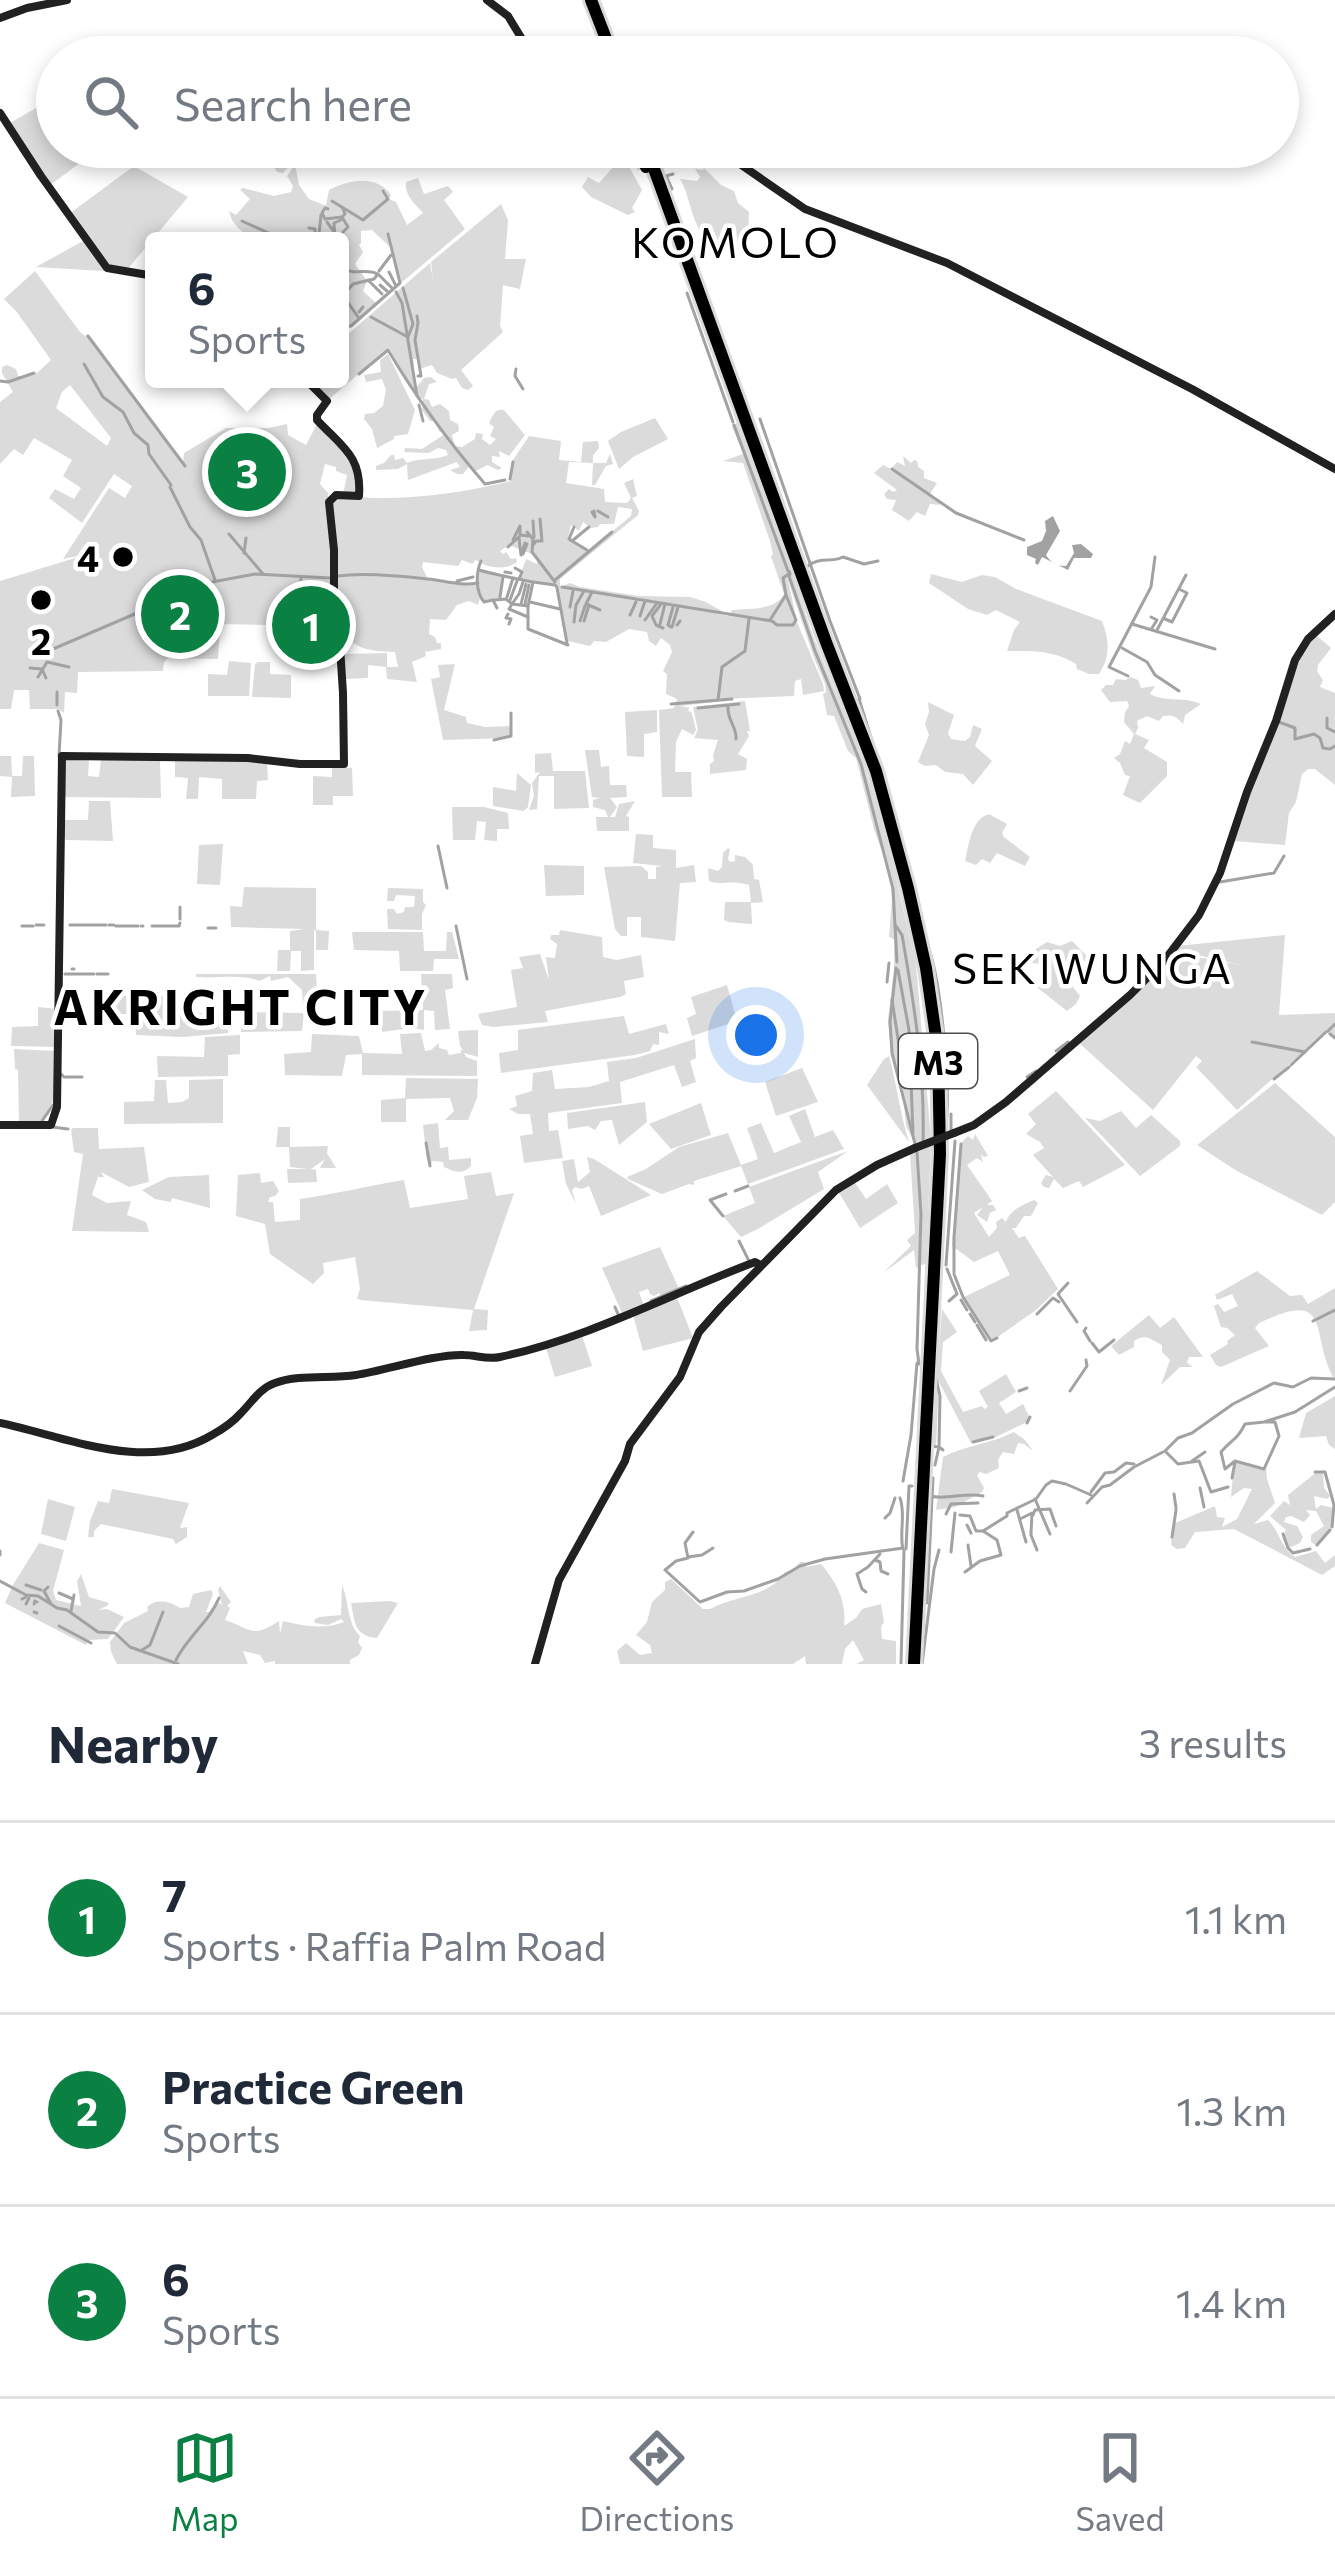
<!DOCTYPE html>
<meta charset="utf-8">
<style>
body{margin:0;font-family:Commissioner,sans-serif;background:#f2f2f3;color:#1f2937}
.you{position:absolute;left:756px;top:1035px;width:42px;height:42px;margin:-30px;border:9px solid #fff;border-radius:50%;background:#1a73e8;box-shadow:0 0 0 18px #1a73e833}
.badge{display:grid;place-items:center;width:78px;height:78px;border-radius:50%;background:#0b8043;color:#fff;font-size:39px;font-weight:700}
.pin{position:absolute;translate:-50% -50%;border:6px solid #fff;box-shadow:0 3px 12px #0006}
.popup{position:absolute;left:145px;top:232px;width:204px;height:156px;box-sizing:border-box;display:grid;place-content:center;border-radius:12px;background:#fff;filter:drop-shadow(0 3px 9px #0005);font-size:39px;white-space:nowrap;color:#747a83}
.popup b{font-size:45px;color:#1f2937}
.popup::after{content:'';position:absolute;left:50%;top:100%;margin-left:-24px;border:24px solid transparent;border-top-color:#fff}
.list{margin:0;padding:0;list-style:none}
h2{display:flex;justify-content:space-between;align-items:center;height:156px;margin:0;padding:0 48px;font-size:51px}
h2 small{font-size:39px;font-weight:400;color:#747a83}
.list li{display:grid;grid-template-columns:78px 1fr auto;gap:36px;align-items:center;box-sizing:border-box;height:192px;padding:0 48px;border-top:3px solid #e0e1e3}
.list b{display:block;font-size:45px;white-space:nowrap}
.list p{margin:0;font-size:39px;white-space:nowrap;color:#747a83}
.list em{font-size:39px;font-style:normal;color:#747a83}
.icon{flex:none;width:66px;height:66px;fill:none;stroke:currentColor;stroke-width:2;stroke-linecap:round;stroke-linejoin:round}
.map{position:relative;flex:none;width:1335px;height:1664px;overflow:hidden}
.search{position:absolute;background:#fff;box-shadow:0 6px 18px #0003;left:36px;right:36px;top:36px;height:132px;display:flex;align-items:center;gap:30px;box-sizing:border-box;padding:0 42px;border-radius:66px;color:#747a83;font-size:45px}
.sheet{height:732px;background:#fff}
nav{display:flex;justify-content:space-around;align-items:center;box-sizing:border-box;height:168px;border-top:3px solid #e0e1e3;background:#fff;font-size:33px;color:#747a83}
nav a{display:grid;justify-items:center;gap:6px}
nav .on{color:#0b8043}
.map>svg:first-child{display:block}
.green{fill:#dbdbdb;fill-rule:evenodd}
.water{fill:#a2a2a2}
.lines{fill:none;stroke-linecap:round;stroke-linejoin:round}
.stream{stroke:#a2a2a2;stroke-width:3}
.highway-casing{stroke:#dbdbdb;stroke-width:18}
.secondary{stroke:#212121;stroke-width:8}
.highway{stroke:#000;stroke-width:12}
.highway-bridge-casing{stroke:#dbdbdb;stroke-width:18;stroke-linecap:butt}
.secondary-bridge{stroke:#212121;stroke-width:8}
.highway-bridge{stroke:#000;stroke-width:12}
.poi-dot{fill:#000;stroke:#fff;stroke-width:4.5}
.labels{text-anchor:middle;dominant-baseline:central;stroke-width:9;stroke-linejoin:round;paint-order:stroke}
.shield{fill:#fff;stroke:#4c4c4c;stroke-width:3}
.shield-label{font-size:33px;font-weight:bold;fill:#000}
.poi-label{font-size:36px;font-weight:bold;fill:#000;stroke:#fff;text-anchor:end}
.quarter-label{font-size:42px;letter-spacing:3px;fill:#000;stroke:#fff}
.district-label{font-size:48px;font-weight:bold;letter-spacing:3px;fill:#000;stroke:#fff}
</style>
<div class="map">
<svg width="1335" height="1664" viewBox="0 0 1335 1664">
<rect width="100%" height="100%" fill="#fff"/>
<g class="green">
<polygon points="49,97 57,103 57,147 101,147 49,186 8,124 36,108"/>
<polygon points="251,147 332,147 334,149 334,153 319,155 317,153 309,160 304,152 291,159 290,165 283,173 277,172 267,155 248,150"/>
<polygon points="623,156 642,190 632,208 635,212 628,215 591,197 582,187 588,177 599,183"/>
<path d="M295,164l4,21 10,14 15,6h2l3,-15c20,-10 47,-16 62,5l-2,4 7,3 11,23 16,-12c-8,-9 -19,-18 -17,-31l12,-4 6,16 24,-8 5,6 -9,8 21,29 -64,54 -10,-35 -19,-18 -11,1v12l-2,2 4,7 -8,12 12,17 -4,10 14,13 -27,23 -10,-11v-75c-34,0 -102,12 -111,-30l7,4 14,-16 -10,-9 3,-2 31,8 17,-4 2,-6 -6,-10z"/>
<polygon points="134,166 188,197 126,271 109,268 69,214"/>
<path d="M704,168l17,17 13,6 4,12 11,9 -1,27c-7,2 -13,6 -19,7 -36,6 -36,-47 -49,-67l17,2 3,-4 -5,-8 8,1z"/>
<path d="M501,204l7,16 -3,39h21l-6,30 -17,-4 -3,41 3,6 -42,38 12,16 -5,4 -6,-2 -6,-10 -4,1 -15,-6 -5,-8 -13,4 -2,-10h-4l3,29 8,-10 7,-1 6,5 -8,2 -5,15 5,1 3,7 8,-3 9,7 1,9 8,4 1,7 -7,4 3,11 7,1 13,-8 1,-6 7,1 -1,5 8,6 6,-6 -6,-3 4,-9 -5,-4c4,-8 6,-15 15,-13l21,25 -16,21 -10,-5 1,6 -8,-1v6l10,6 -4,2 -11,-5 -11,6 -6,-6 -7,9h-6l-7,-4 10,-3 -3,-5 -49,18 -1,-16 -9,5 -22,1v-4l8,-3 7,-8h3l1,5 8,-2 4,5c13,-6 27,-2 41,-8l-2,-5 -8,-2 -9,5 -25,-1 1,-4 17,1 23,-15 -6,-3 -4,-10h-5l-8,-11 1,-11 -6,-2 -28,-49 -61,52 -21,-21h33v-38l90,-78 3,17 -2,-18z"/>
<polygon points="83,241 106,269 103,271 36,267"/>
<path d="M35,271l45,61 5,4 3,-2 95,129 1,-10 42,-25h43l18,-4 1,11 18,10 11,-21 38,42 1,27 -11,3c53,6 114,-2 166,-15v-18l18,-27 32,5 -2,19 22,2 2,-20 15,-1 1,7 -6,7v8h13l4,-9 3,10 -7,2 -11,19h-3l1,-22 -24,-1 -3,21 38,6 1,13 22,1 4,-5 -7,-15 9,-4 4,17 -5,2 7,13 -1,4 -78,64v8l10,-4 10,4 59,9 51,1 16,5 19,11 -6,1 9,2 4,-6c18,-2 43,1 52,-16l-13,-38 2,-2 -3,-13 -27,-78 -20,-2 20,-7 -11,-28 5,-3 54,148 -3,2 1,4 3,-4 20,60 51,128 24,78 29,125 15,175 -16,5 -9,-18 -2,-22 -13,-50 -3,-34 6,-51v-30l-5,-2 3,-38 -2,-25 -16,-45 -18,-71 -8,-7 -14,-35 -7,-1 -4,-21 3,-2 -1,-8 -11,-26 -26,-78 9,42 26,62 1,7 -21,4 -2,-16 -6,2 -1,15 -75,3 -1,-3 -2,6 -36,4 10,2 -2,2 3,3v-3l5,20 -3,5 -11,-6 -6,13 -1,30h16l1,25h-30l-3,-87 15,-2 3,-9 -11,-5 1,-20 -4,-3 9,-19 -2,-7 -9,-7 -5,8 -7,-5 -2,-9 -18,-3 -23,13 -12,-1 -4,5 -22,-5 -13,-56 -36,-6 7,-20 11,5v-8l-28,-11 -9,6 3,3 3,-2 5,7 5,-1 1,4c-12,9 -30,6 -41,-2l-4,4 -10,-4 -4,6 -35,-4 -1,5 6,12c17,3 33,7 49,4v-13l26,7 -3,22 -16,3 -4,-4 -2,7 -9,-4 -12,4 -11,15 -16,-1 -1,15 6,3 2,6h4v6l-16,3 1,4 -14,6 5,20 -30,-3 -1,-12 -18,-2v13l-24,1 -3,-25 46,-1v14h11l-3,-15c-29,-1 -43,-3 -59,-29l-4,-123 11,-5 4,-20 -11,-4v-4l-11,-3 -5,20 8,9 7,136c-20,10 -44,4 -66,4v-8l-49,-1 -2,35 -50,-1 -4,4 -1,9 -85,1 -1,21 -12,-1 -1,21 -6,-4h-28l-1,-19h-15l-3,19h-11v-128l88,-27 -25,5 46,-71 16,10 7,-12 -18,-12 -32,49 -33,-25 6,-9 19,10 7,-11 -18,-12 9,-16 -38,-22 -11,17 -9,-6 -14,15v-62l13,-10 -11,-19v-6l5,-2 9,4 2,7h10l9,-3 14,-13 -35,-49 -12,-12zM70,385l41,53 -4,8 -51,-38 6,-16zM618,507l14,2 -1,7 -42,34 -21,-12 3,-13 8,6 4,-9 8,6 7,-1 2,-3h14z"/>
<polygon points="388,354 415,410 408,434 394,436 394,439 377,448 372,429 364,419 365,414 374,413 383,406 386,390 382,379 366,382 364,375 381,372 380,360"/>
<polygon points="655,418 668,439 633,457 619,469 608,441 621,432"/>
<polygon points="903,456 911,463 914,460 917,461 918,467 924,471 924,478 937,483 930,494 938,500 940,505 930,504 925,516 917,512 909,521 892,510 896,500 887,499 884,494 889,489 893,492 897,490 874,473 883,465 891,469 897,462 905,466"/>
<path d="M931,574l31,8 20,-7 13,2 21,12 86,32c7,18 9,35 -3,53h-10l-12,-5 -1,-5c-23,-14 -43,-13 -69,-13l7,-21 6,-8 -24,-12 -9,5 -19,-6 -39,-26z"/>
<polygon points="1315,634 1331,648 1318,665 1317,671 1323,680 1320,687 1335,693 1335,785 1315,769 1308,769 1302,774 1296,802 1289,813 1285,845 1234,841 1295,663"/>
<polygon points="229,661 251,663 249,696 208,696 208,674 227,675"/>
<polygon points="258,662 270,662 270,674 291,675 291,698 252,697 255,664"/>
<polygon points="455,664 444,710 466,717 467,723 485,727 512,726 510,738 443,740 431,679 440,677 438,665"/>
<path d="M1131,677l7,3 3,8 14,-2 -5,8c16,9 34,2 51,10l-16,11 -2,9c-6,-7 -10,-10 -20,-8l-4,5 -12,-5 -10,5 1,7 -3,6 14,6 -5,8 23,14v14l-27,27 -17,-8 7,-19 -5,-1 -5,-12 -6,-5 6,-4 5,-13 5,3 4,-10 -10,-12 1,-10 4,-6 -2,-5 -17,1 -9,-12 5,-5h7l3,-6 9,1z"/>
<polygon points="745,701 750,731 747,731 749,736 738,754 747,759 746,770 710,774 710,764 714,761 713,755 718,740 694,738 698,730 693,707"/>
<polygon points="928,702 954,715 948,733 951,739 965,741 970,737 973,725 982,729 975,746 992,761 973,785 963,774 945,772 936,765 925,766 918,762 929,735 925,724 929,712"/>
<polygon points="657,710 657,732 644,734 644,757 627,756 625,712"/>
<polygon points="585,750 599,750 601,767 609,766 610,785 626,785 627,797 610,798 617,807 610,817 615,817 619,804 635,801 626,816 629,817 629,831 597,831 596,817 608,817 605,810 593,807 593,800 600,798 592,797"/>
<polygon points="551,753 553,771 585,771 589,808 554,809 554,776 539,776 537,809 529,810 534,796 532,783 540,772 535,773 535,754"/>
<polygon points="0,756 11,756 12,776 22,776 23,756 34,756 35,796 11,797 12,777 0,776"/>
<polygon points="68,758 89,759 88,776 99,777 101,759 160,759 161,798 64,797 63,761"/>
<polygon points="175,759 267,763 268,780 257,781 256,799 222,799 222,779 199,777 198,799 186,799 188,778 175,777"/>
<polygon points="332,767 352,768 353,796 333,796 333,805 313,805 313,776 332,777"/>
<polygon points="517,773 531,785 528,807 524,811 493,806 493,787 516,791"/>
<polygon points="89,801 110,801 113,841 66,840 63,837 63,820 88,820"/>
<polygon points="452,807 484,807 508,813 509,829 497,829 497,841 484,840 486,822 477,821 475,840 453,840"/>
<path d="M989,814l18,10 -5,9 2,4 26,20 -5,9 -28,-13 -7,10 -8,-4 -6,6 -11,-4c4,-16 6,-42 24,-47z"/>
<polygon points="636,834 653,835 653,848 676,850 676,868 694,865 696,882 680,883 675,941 641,937 641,917 627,917 627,936 621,936 615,929 604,867 641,866 648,872 648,879 656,879 656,867 662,866 633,863"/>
<polygon points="223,844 220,885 197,884 199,845"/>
<path d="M728,848l2,1 -2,10 2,3 5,-1v-6l10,2 8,8 1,14 5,1 4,22 -12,1 1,21 -24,-2 -4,-2 1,-18h26l-2,-17c-19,-6 -27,1 -40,-4l-1,-13 10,3 4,-4 1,-14z"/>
<polygon points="544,865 584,866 584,895 546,896"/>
<polygon points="244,887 316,888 316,930 329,931 328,950 316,950 316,931 314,930 314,970 301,971 301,951 291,951 290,971 277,971 278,950 290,950 290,931 304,929 231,927 230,906 242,907"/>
<polygon points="388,888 423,889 423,902 426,905 422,914 422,930 388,929 387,909 394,909 397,914 404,912 405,907 414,907 415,896 396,895 394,901 387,901"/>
<polygon points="560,930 602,937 603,957 617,960 641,955 644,977 624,981 626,994 620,997 545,1011 548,1022 493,1027 482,1025 478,1014 517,1007 511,970 523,968 519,957 540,954 549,980 546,957 555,958 557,944 550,939 551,935 559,935"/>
<polygon points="352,932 423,932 424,951 446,951 447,932 452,932 459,959 434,959 433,971 400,971 399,951 354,950"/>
<polygon points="1285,935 1279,1015 1335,1013 1335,1039 1326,1032 1237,1110 1196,1067 1202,1061 1196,1056 1153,1110 1078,1042 1174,953 1242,965 1174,950 1177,946"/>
<polygon points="1072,941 1089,958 1081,971 1069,982 1080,996 1076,1004 1067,1011 1038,988 1050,972 1040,964 1017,961 1047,942 1060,946"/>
<path d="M196,974h120l1,18 -5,1 -1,19 -7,1 -2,18 -61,1 -1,-20 63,1 -1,-23 -14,-13 -17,4 -1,-5 -11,5c-18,-8 -42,-2 -63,-4z"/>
<polygon points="421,974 452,974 453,988 445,990 450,1029 435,1030 434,1011 424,1010 424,1030 412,1028 382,1032 379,1011 423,1010"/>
<polygon points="727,985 737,1021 692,1036 687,1018 696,1014 691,997"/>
<path d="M114,996h53l1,17c9,2 43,-1 59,-1l1,21 -45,4 -47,-2 -1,-21h-24z"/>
<polygon points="38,1007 57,1009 56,1047 11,1046 12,1027 38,1026"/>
<polygon points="624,1016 629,1034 666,1024 669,1034 659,1032 659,1045 653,1044 650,1051 635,1055 501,1073 499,1053 518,1050 518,1030"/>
<polygon points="478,1030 478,1057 464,1053 466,1057 477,1061 477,1076 362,1075 362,1054 346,1055 342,1076 285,1075 284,1054 311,1052 312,1034 359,1036 363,1053 402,1054 400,1034 421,1033 425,1051 431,1050 439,1043 439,1048 447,1050 449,1055 461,1053 461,1049 464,1051 460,1046 458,1031"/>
<polygon points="240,1035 240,1054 228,1055 228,1076 158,1077 157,1056 204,1057 205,1037"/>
<polygon points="695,1039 696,1058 690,1061 696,1082 682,1087 674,1065 620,1082 622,1103 548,1113 549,1131 558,1130 563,1158 524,1163 520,1136 533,1134 530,1114 518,1114 509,1109 517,1106 515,1096 532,1091 533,1073 552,1070 555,1089 589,1087 609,1081 607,1062 636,1058"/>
<path d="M14,1049l43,2c-1,26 2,53 -17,72l-21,-1 -1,-52 -3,-1z"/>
<path d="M889,1056c8,29 11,58 20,86l-42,-57 17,-26z"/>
<polygon points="802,1068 818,1102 776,1116 765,1082"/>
<polygon points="406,1078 478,1079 477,1098 468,1120 445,1120 454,1111 450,1098 406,1099 406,1122 381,1122 381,1100 405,1098"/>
<polygon points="223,1079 223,1123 124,1124 124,1102 154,1101 155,1080 166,1080 168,1103 182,1102 189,1098 189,1080"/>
<polygon points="1275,1083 1335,1137 1335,1202 1322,1215 1237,1171 1197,1145"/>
<polygon points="1056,1091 1125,1165 1083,1187 1079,1181 1063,1188 1054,1179 1049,1188 1044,1187 1041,1183 1046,1175 1053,1177 1033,1155 1044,1148 1040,1142 1026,1134 1036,1124 1028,1114"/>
<polygon points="645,1102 647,1122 619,1145 612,1120 601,1121 595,1130 588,1126 568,1129 567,1113"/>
<polygon points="701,1103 711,1135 671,1149 649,1124"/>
<polygon points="805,1109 815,1137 833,1130 844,1149 748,1184 741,1166 694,1181 694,1185 689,1184 662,1194 628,1179 627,1177 646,1169 679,1147 728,1133 741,1165 758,1159 747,1128 761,1123 774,1153 801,1142 789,1116"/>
<polygon points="1121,1111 1136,1128 1151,1115 1180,1141 1180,1146 1140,1176 1085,1118 1100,1121"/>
<path d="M438,1123l2,25 8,-1 1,13 22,-2v8c-9,9 -16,6 -27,1l-1,-5 -11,-1 -1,4 -4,-5 -4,-35z"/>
<polygon points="278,1127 290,1127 290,1147 328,1146 327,1153 336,1168 320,1168 325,1159 311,1169 316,1170 317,1182 288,1183 287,1169 308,1169 290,1167 289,1147 276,1147"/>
<polygon points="73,1128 98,1128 99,1149 144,1147 149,1182 129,1187 101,1172 104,1177 98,1177 92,1195 107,1203 131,1201 127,1215 146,1222 149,1232 72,1231 83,1154 74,1152 71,1130"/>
<path d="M975,1134l13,22 -4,1 -3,-3 2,8 -6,-4 -10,7 25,36 -5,4h6l3,5 -6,3 -3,9 -10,-7 6,-8 -9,6 15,24 8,-9 -1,-6 6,-4 4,4c4,-12 16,-17 28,-22l4,3 -7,13h-7l-8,12h-4l7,10 6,-2 33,53 -22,21 -44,31 -28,-44 46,-22 -12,-24 -24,11 -22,-16 9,-103 7,-7 5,4z"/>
<polygon points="931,1145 926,1264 921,1265 921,1242 919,1266 916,1268 914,1250 883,1273 911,1246 907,1240 915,1233 910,1153"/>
<polygon points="848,1151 818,1172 824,1189 758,1229 741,1237 723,1216 755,1203 749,1187"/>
<polygon points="587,1157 594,1159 651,1195 601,1216 589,1186 582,1189 575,1187 572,1190 576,1204 566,1184 562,1161 574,1159 578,1182 590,1172"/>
<path d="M491,1172l5,24 18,-3 -40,116 14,1 -1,20 -18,1 4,-21 -113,-10 -3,-2 3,-9 -5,-32 -32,6 1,10 -11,11 -43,-30 -5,-30 -29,-8 2,-41 22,-2 1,10 12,-2 6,10 -4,5 -5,1 -2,5h5l2,20 25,-2v-21c35,-5 68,-13 104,-19l6,28 58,-9 -4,-23z"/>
<polygon points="209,1175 210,1208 172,1198 171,1202 155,1199 142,1190 169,1177"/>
<polygon points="854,1181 866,1199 887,1184 898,1203 860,1228 838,1191"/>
<polygon points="660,1247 679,1289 662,1297 659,1293 654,1296 650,1294 648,1289 639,1292 644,1306 623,1315 602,1268"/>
<path d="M1257,1271l33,25 12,-1 6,9 27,-16v93c-27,-47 0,-94 -76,-58l-4,5 14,18 -48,21 -5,-2 -6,-10 18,-11 -1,-3 8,-6 -8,-7 -6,-1 -7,-21 4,-2 6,8 14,-6 -6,-12 -15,6 -2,-5z"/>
<polygon points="676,1295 693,1338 643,1351 633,1315"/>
<polygon points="942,1309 957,1332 943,1342 941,1371 963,1412 982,1406 984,1409 988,1407 979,1391 1006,1374 1016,1392 999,1403 1006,1414 1023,1404 1030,1418 1029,1421 996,1437 971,1443 939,1382 936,1446 928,1445 932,1370 935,1370 934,1375 937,1376"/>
<path d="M1149,1315l11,13 14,-11 29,40h-14l-2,6 6,4h-13l-19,18 9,-25 -8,-8v-7c-11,-5 -16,-12 -28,-4v6l-15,8 -8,-9z"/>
<polygon points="581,1332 592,1366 555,1377 545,1345"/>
<polygon points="1335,1396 1335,1449 1329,1445 1326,1436 1299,1438 1306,1413"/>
<path d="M1014,1432l11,8 8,11 -9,-7 -6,-1 -4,11 -11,-2 -5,8 1,8 -13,6 -6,-2 -3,3 7,13 -2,4 -27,15 -19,3 7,-53c23,-12 48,-13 71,-25z"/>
<path d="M1234,1462l25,7 7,-1 1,11 8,24 -21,21 14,-4c11,11 14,29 27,37l21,-6 9,12 10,-8v11l-13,9 -88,-46 -39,3 -10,16 -8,1 -6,-4 2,-21 42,-18 2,11 8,1 -3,9 15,-8 15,-30 -8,-1 -13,9z"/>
<path d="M1318,1471h5l1,17 6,8 -3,3 -13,-3 2,13 5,-4 13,3c0,16 -5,27 -18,37l-5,-3v-7l13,-9 -8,-15 -10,-1 4,5 -6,7 -13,-6 -5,1 -2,5 13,4 6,11 -3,6 -11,5 -6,-12 3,-6 -16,-14 14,-15 6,4 -2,-10z"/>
<polygon points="112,1489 189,1503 180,1528 187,1527 187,1537 176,1544 173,1539 101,1524 94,1531 94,1537 88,1537 90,1521 98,1501 109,1503"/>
<polygon points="48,1499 75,1507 66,1541 41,1534"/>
<polygon points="39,1543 64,1550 53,1591 56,1600 81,1606 77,1581 81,1574 89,1597 109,1603 107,1606 98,1610 107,1609 124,1617 108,1639 89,1640 86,1645 5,1603 13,1585"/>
<path d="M800,1562h5l1,5 15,-3c15,17 26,38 23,62l12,-8 6,-9 19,-5 3,18 -3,5 1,12 14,2v23h-40l8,-4 -11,-20 -8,9 -3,15h-36l-1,-8 -12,8h-173l-3,-13 9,-8 14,12 12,-2 -2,-8 -14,-10 11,-13 5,-20 13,-12v-8l6,-3 32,30h7c24,-14 59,-11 75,-37l7,-1z"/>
<path d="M342,1585c7,16 5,39 18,51l-2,6 4,6 -3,7 -9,5v4h-75v-3l-10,2 -5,-8 -17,-4 5,13h-131l-6,-12 -1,-10 14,-19 24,-12 -1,-4c9,-9 23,-6 33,1l9,-1 4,-13 18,-4 2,4 -7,18h3l7,-11 6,4 -4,-15 2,-4 11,16 -4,4 3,2 -5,12c27,9 26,19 54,1l1,13 3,-13c20,5 42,9 61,1l-3,-3 -13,6 -13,-2 -1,-3 5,-3 22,-2z"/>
<path d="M390,1601l8,2 -21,35c-23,-2 -22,-16 -26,-35z"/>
</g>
<path class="water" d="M1053,516l7,15 -14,24c3,6 12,12 20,11l8,-13 -2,-8 9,-1 12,10 -2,4h-17l-6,12 -26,-13 -4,8 -3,-2 1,-4 -9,-4v-8l15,-6 4,-10 -1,-10z"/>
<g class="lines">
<g class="stream">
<polyline points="46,91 57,101"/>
<polyline points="672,189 666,176 673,174"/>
<polyline points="332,201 363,220 388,199 383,191"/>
<polyline points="328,209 325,208 322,213 325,219 342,217"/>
<polyline points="343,209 345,214 342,217 348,227 343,232"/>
<polyline points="242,221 273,235 293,236 299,241"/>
<polyline points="327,222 335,233"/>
<polyline points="309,228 315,229 315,235 331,240 340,240"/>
<polyline points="319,234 321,215"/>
<polyline points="335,238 334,223 343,219"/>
<polyline points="307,241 312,234"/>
<path d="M340,267c17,10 24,0 38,7l-4,5 -21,5 -13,15"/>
<polyline points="379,271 391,255"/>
<polyline points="389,272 396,286"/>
<polyline points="379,275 393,289"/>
<polyline points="368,280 382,294"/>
<polyline points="380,285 387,291"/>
<polyline points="403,288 413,324 408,337"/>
<polyline points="340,291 358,317"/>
<polyline points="396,292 402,303 417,396"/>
<polyline points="687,293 733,422"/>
<polyline points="359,312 363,307"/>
<polyline points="417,316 418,323 415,340 421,376 418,376"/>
<polyline points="371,317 406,336"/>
<polyline points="340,327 351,326 400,283 388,234"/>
<polyline points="88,336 185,466"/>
<polyline points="84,364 103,397 123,412 134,433 148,445 149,454 171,485"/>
<polyline points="516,369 515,376 523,389"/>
<path d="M359,374l29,-24c29,49 59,90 97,134l20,-4"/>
<polyline points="0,381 8,382 34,373"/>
<polyline points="419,405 423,421"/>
<polyline points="760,419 830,621 860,699"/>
<polyline points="734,425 788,571 791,572 789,576 815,651 861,764 893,889 897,962"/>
<polyline points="892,469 956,513 1024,540"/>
<polyline points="510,479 513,462"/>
<polyline points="170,487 190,527 201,540 215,580"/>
<polyline points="598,511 608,517"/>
<polyline points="592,512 595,517 594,511"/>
<polyline points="533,521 534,537"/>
<polyline points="527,532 533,539 532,552 555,582"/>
<polyline points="229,534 263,574"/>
<polyline points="519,538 521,555"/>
<polyline points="513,540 520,526 520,534"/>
<polyline points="572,541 569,539 574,527"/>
<polyline points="533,545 536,541 542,541 540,519"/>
<polyline points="508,547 521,535 528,536"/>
<polyline points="587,550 572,541 589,527"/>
<polyline points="244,553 246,538"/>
<polyline points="522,553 525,543"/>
<polyline points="523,554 527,544"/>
<path d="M481,561c-5,11 -6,30 3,41l9,-2 4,8"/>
<path d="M808,566c12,-10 24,-3 35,-9l21,7 14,-3"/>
<polyline points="515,568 522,572 519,579"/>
<path d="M479,570c17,5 35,8 53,12"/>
<polyline points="505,572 511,573"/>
<path d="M338,576c25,-4 64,0 90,3 18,2 33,7 50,4"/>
<polyline points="555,580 612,532"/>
<polyline points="457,581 473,577"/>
<polyline points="557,587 555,585 533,582 528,606 528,629 568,645"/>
<polyline points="562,587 772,621 777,625 793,625 796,620 786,595"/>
<polyline points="557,588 567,643"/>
<polyline points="592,592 586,604 600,610"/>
<polyline points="500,597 503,577"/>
<polyline points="507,597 513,578"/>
<polyline points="298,599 301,590 301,579"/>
<polyline points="495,600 506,599 512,604 519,594 523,582"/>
<polyline points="510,600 517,581"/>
<polyline points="530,602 560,609"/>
<polyline points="521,604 526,584"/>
<polyline points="525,604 529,585"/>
<polyline points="661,604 652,616 656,625 663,628"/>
<polyline points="570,607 573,591"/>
<polyline points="508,614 506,618 511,619 509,624"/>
<polyline points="630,615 636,602"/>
<polyline points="640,616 645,601"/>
<polyline points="528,617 509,609 512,604 528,606"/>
<polyline points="1151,617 1157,620 1152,628"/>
<polyline points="1165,619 1172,622 1187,593 1179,589"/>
<polyline points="645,620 657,603"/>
<polyline points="770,620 786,595 783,578 790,573"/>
<polyline points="580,621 585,606"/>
<polyline points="584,621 589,605"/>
<polyline points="574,622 576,605 584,591"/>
<polyline points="660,624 665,604"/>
<polyline points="1132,624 1215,649"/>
<polyline points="677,625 680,621"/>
<polyline points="671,627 668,625 673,607"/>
<polyline points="672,627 678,607"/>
<polyline points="1157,630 1186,575"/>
<polyline points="1122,648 1147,662 1155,675 1179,691"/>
<polyline points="53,649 207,583 255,574 330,578"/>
<polyline points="30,668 42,669 46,678"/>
<polyline points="1128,676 1109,667 1151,587 1155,557"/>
<polyline points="38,677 47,662 69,667"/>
<polyline points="57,692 57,705"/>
<polyline points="859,699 888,792"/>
<polyline points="718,700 722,667 745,651 749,619"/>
<polyline points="671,704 732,699"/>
<path d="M728,707c-1,13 9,20 8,32"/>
<polyline points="698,708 739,704"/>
<polyline points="58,711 61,720 59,756"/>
<polyline points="1327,718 1327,728 1335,732"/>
<polyline points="1279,722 1295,728 1295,739 1314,734 1320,738 1323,748 1330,749 1335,746"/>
<polyline points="494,740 511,736 511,713"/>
<polyline points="438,846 447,888"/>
<polyline points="1220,882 1274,873 1284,856"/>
<polyline points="180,919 180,907"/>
<polyline points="36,925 44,925"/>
<polyline points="70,925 106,925"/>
<polyline points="109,925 114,925"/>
<polyline points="22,926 33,926"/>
<polyline points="116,926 138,926"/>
<polyline points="141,926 143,926"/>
<polyline points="152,926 179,926 180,923"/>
<polyline points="456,926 467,979"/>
<path d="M896,926l6,9c12,68 23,136 21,206"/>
<polyline points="208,928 216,928"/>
<path d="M926,942c15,32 26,152 19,189"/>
<polyline points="896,968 890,1022 892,1053 915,1144"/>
<polyline points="72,969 74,969"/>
<polyline points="898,970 909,1030 913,1133"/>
<polyline points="65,974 94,974"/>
<polyline points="97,974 108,974"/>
<polyline points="887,982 889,963"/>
<polyline points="892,1000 899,1045 902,1086"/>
<polyline points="1328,1031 1335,1024"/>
<polyline points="1330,1034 1335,1038"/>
<polyline points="1252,1042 1305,1052"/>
<polyline points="1056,1051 1068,1042"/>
<polyline points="1291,1065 1326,1032"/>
<polyline points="61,1074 64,1077 82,1077"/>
<polyline points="1027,1077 1036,1071"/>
<polyline points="1274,1079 1289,1067"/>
<polyline points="42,1121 53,1105"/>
<polyline points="52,1127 68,1129"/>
<polyline points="951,1130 951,1114"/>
<polyline points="426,1143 430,1166"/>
<polyline points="917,1152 921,1214 917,1349 919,1364"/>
<polyline points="735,1191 748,1186"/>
<polyline points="723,1216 710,1200 726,1194"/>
<polyline points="954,1237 961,1144"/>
<polyline points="739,1241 749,1261"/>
<polyline points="946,1265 955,1141"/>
<polyline points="947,1269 957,1294 949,1301"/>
<polyline points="954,1272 954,1238"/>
<polyline points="954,1274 963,1297 991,1341 997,1338"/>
<polyline points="1068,1283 1058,1294 1077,1322"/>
<polyline points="961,1300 967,1310"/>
<polyline points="651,1301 686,1286"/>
<polyline points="615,1307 618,1314"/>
<polyline points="970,1314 975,1322"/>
<polyline points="1037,1314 1053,1298 1059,1302"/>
<polyline points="1313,1321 1335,1310"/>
<polyline points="977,1325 986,1340"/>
<polyline points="1086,1328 1084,1331 1090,1341"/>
<polyline points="1092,1343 1099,1352 1114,1340"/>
<polyline points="935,1374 940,1396 939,1447 943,1450"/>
<polyline points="936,1374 938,1306"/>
<polyline points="1019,1391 1027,1388"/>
<polyline points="1070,1391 1087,1366 1086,1360"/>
<path d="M1264,1422h11l4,14 -15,33 -29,-8 -10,8 -4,-17c11,-13 16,-12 24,-28l19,-2 31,-10 40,-25"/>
<polyline points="1027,1423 1030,1417"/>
<polyline points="973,1442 993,1437"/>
<polyline points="929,1446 939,1447 935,1465"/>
<polyline points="1192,1461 1205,1452"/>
<polyline points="1315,1472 1325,1472 1334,1505 1332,1527"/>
<polyline points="1232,1478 1235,1462"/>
<polyline points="903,1481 911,1435 917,1363"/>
<polyline points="1228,1487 1211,1492 1199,1461 1178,1464 1165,1451 1178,1438 1192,1433 1233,1404 1274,1383 1293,1387 1311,1378 1335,1379"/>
<polyline points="1200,1488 1204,1507"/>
<polyline points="1091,1492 1105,1473 1114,1472 1126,1463 1134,1464"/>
<polyline points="1174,1494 1176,1508"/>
<path d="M926,1495c19,6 37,-3 57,1"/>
<path d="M900,1498c6,16 -1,35 3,51"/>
<polyline points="1035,1499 1050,1534"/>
<polyline points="1087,1503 1102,1487 1110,1485 1134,1467 1163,1452"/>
<polyline points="1017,1510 1026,1542"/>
<polyline points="946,1514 951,1504 978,1503"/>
<polyline points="960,1515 970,1516 976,1531 983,1531 997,1540 1001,1555 980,1561 965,1572"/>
<polyline points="1033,1515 1035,1510 1050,1509 1056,1526"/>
<polyline points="885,1518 890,1513 895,1498"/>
<polyline points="1020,1519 1032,1513 1031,1534"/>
<polyline points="967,1525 971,1533"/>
<polyline points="983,1531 1007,1516 1007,1513 1036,1499 1046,1485 1052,1481 1066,1484 1091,1495"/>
<polyline points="693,1532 685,1543 688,1558 676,1561 665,1570 700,1602 727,1592 744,1591 778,1579 800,1566 825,1559 903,1548"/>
<polyline points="1283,1534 1288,1548 1293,1553 1310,1549"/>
<polyline points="1031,1535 1037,1550"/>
<polyline points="1172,1537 1176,1510"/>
<polyline points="968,1545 971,1566"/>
<polyline points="1317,1545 1330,1530"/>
<polyline points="906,1549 909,1486 912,1486"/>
<polyline points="0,1551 0,1555"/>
<polyline points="951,1552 955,1513"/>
<polyline points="688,1557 702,1555 713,1548"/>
<polyline points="875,1560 880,1562 881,1571 888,1574"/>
<polyline points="0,1581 26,1595 38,1596 57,1608 67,1610 98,1632 115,1633 130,1647 178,1664"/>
<polyline points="26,1585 41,1590"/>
<polyline points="48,1587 44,1591 51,1604"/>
<polyline points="866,1592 862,1589 857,1574 868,1567 880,1554"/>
<polyline points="59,1593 73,1599"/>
<polyline points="22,1599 26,1597"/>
<polyline points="927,1603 933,1478 929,1478"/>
<polyline points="26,1604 29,1598"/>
<polyline points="34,1604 35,1601 37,1602"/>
<polyline points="71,1611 74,1595"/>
<polyline points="34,1612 37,1613"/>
<polyline points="59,1626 91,1643"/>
<polyline points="142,1650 150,1645 163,1612"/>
<path d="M176,1660c12,-24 34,-39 43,-62"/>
<polyline points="901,1664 904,1551"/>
<polyline points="922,1664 934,1569 939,1550"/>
</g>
<defs>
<g id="highway">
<polyline points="591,0 613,57"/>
<polyline points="646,147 647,150"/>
<polyline points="653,166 826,642 876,771 908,888 926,968 938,1051 940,1154 914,1664"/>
</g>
</defs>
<use href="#highway" class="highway-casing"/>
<g class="secondary">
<polyline points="487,0 508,16 533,57"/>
<polyline points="0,18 27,8 67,0"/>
<polyline points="0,113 41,176 107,268 154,276"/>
<polyline points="615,147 672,162 714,158 737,162 805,209 947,263 1192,389 1335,469"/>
<path d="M0,1125h51l6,-18 5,-351 186,2 52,6h44l-1,-71 -3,-46 -6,-33v-64l-5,-48 7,-7 23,1c3,-40 -17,-49 -42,-76v-5l10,-14 -22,-22"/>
<polyline points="954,1133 974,1125 1006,1102 1130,995 1164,961 1199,915 1220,873 1247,792 1276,721 1295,660 1308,639 1335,614"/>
<path d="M0,1423c67,14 147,51 212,12 11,-6 21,-13 29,-22 11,-11 19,-25 34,-30 24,-9 56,-4 81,-8 32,-5 78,-21 108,-20 12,0 23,5 36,2 89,-19 170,-63 255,-95l6,3"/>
<polyline points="535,1664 559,1580 625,1461 630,1444 680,1377 699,1332 721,1307 836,1190 877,1165 915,1148"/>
</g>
<use href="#highway" class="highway"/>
<defs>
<polyline id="highway-bridge" points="639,149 646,167"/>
</defs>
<use href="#highway-bridge" class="highway-bridge-casing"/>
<polyline class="secondary-bridge" points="915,1148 954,1133"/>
<use href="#highway-bridge" class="highway-bridge"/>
</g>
<g class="poi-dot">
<circle cx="123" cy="557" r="12"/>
<circle cx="41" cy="600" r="12"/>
</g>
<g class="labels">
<rect class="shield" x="899" y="1034" width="78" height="54" rx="9"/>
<g class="shield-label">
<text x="938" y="1061">M3</text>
</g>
<g class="poi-label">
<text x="99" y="557">4</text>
<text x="41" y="640" text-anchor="middle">2</text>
</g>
<g class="quarter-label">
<text x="736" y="241">KOMOLO</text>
<text x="1093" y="967">SEKIWUNGA</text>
</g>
<g class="district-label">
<text x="241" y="1005">AKRIGHT CITY</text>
</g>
</g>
</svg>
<div class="you"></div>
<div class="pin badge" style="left:311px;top:625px">1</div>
<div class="pin badge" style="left:180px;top:614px">2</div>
<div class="pin badge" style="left:247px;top:472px">3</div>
<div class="popup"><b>6</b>Sports</div>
<div class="search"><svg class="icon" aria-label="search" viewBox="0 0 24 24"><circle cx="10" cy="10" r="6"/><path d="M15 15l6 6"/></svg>Search here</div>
</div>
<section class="sheet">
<h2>Nearby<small>3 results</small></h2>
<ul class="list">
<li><span class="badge">1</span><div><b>7</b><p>Sports · Raffia Palm Road</p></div><em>1.1 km</em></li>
<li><span class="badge">2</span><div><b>Practice Green</b><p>Sports</p></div><em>1.3 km</em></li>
<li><span class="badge">3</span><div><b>6</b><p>Sports</p></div><em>1.4 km</em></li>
</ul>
</section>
<nav>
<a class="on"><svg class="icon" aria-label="map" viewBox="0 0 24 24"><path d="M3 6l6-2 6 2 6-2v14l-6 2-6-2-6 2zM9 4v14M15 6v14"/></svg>Map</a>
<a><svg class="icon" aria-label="directions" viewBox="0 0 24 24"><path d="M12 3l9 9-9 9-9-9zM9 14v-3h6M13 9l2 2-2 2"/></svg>Directions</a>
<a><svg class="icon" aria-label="saved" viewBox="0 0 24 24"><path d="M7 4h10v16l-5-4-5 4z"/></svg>Saved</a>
</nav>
